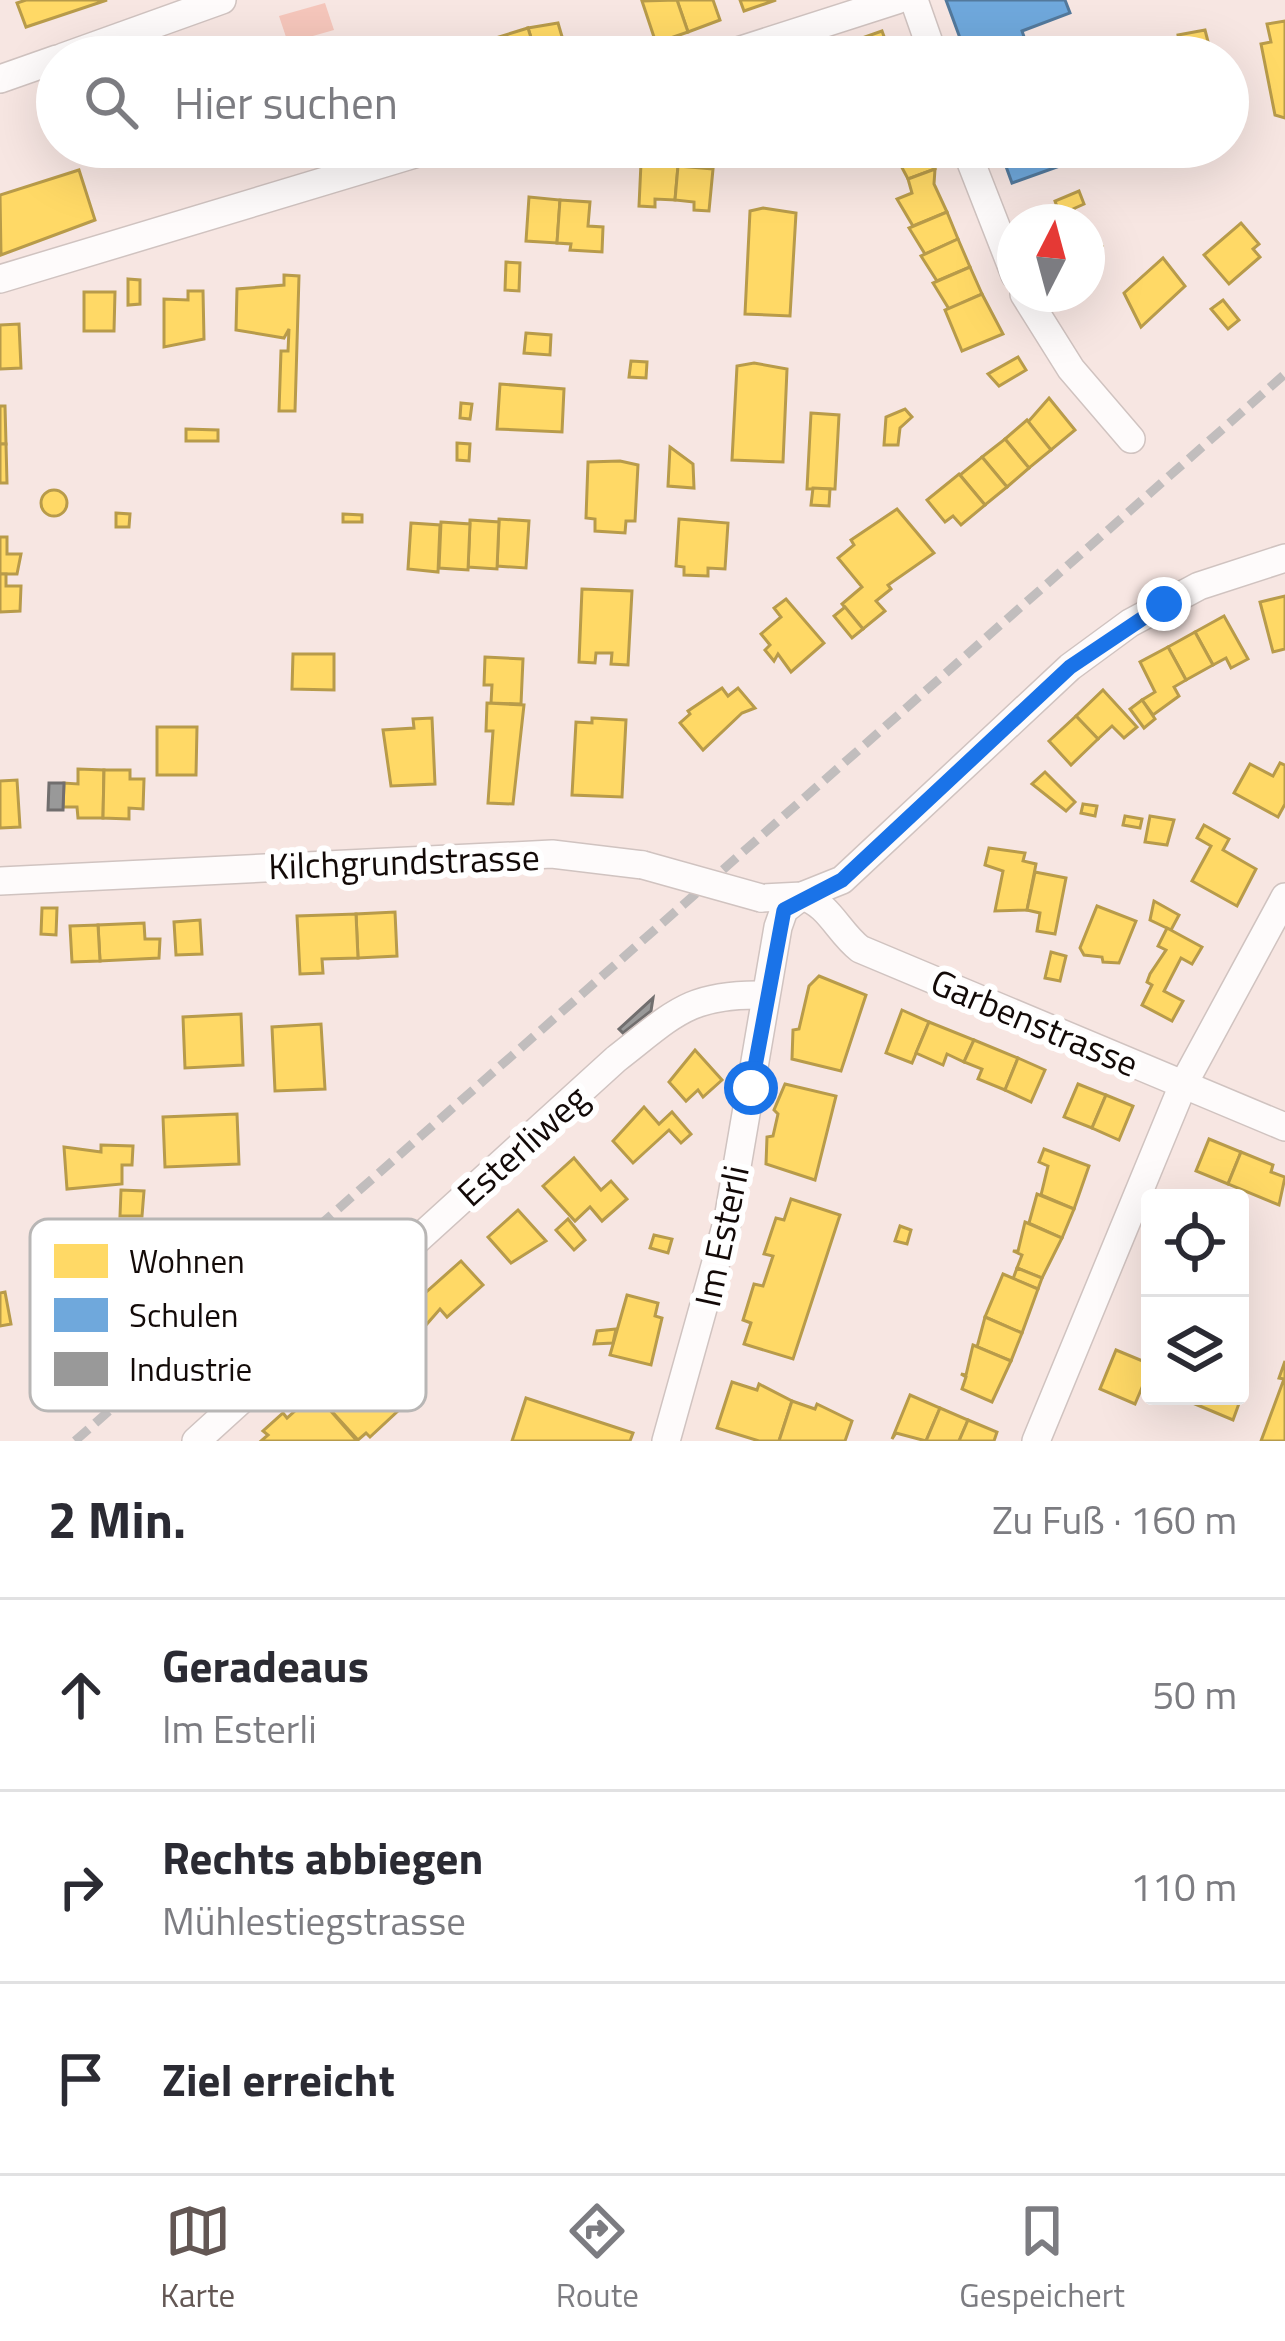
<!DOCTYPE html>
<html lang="de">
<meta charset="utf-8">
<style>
body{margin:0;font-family:"Titillium Web",sans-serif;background:#f2f2f3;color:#2b2b33}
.controls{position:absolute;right:36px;bottom:36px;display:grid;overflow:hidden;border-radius:12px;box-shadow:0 12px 48px #0002}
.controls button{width:108px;height:108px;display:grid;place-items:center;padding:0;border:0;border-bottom:3px solid #e1e1e2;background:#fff;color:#2b2b33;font:60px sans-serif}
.compass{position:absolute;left:997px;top:204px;width:108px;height:108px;border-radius:50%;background:#fff;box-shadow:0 12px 48px #0002;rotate:6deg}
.stop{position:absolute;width:36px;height:36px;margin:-27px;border:9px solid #1a73e8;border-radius:50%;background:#fff}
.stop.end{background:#1a73e8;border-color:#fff;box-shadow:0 3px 12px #0008}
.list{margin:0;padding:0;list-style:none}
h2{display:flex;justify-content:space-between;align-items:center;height:156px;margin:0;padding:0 48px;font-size:51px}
h2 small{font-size:39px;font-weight:400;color:#7c7c81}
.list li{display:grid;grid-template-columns:78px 1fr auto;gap:36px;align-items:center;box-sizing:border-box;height:192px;padding:0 48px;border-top:3px solid #e1e1e2}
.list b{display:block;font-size:45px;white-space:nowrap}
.list p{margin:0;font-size:39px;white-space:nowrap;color:#7c7c81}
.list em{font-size:39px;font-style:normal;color:#7c7c81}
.icon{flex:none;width:66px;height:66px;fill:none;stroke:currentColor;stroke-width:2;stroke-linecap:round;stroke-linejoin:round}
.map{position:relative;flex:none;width:1285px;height:1441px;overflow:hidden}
.search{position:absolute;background:#fff;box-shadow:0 12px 48px #0002;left:36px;right:36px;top:36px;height:132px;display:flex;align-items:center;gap:30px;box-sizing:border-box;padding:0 42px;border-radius:66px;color:#7c7c81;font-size:45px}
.sheet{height:732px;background:#fff}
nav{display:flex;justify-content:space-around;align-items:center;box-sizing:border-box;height:168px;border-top:3px solid #e1e1e2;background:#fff;font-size:33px;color:#7c7c81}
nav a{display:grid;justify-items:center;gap:6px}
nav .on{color:#635754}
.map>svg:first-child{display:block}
.green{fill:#f5c6bb}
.homes{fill:#ffd966;stroke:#b89b4a;stroke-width:3}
.schools{fill:#6fa8dc;stroke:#53799c;stroke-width:3}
.industry{fill:#999;stroke:#716e6e;stroke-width:3}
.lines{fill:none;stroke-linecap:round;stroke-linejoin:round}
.street-casing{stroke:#d0c3c0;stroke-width:30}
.street{stroke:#fefbfb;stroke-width:27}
.rail{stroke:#c1bdbd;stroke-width:9;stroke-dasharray:18 9;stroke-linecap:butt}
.street-bridge-casing{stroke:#d0c3c0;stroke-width:30;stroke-linecap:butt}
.street-bridge{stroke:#fefbfb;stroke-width:27}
.route{stroke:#1a73e8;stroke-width:15}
.labels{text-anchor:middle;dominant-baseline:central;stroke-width:12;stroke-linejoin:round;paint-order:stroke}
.street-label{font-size:36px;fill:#130a08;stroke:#fff}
.key{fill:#fff;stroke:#b8b6b5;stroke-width:3}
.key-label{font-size:33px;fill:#130a08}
</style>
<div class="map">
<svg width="1285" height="1441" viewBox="0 0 1285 1441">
<rect width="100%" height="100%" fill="#f7e6e2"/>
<polygon class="green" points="325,3 334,30 288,43 279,16"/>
<g class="homes">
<polygon points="26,0 107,0 26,27 17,3"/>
<polygon points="677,0 713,0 720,20 688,32"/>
<polygon points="677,0 688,32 656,43 642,1"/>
<polygon points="740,0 776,0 744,11"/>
<polygon points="1285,21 1285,118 1275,115 1261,44 1271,42 1267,24"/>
<polygon points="558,23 568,57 537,57 528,28"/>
<polygon points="528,28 537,57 477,57 473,45"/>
<polygon points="1205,30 1212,57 1133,57 1180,47 1178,35"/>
<polygon points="882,31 886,42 895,39 901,57 859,57 859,39"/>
<polygon points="473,45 477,57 436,57"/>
<polygon points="188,48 190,53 203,48 207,57 172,57"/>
<polygon points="251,147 313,147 313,156 256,163"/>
<polygon points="615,147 629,147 628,160 614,158"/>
<polygon points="891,147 933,147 935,169 908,179"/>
<polygon points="641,163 678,166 675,200 655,199 655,207 639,206"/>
<polygon points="678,166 713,169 709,211 694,210 694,202 675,200"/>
<polygon points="935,169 934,184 947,212 913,226 897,199 912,193 908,179"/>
<polygon points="79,170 95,220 1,255 0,195"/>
<polygon points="1079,191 1084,204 1073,209 1083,222 1056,222 1061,218 1055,201"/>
<polygon points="529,197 560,200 557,243 526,241"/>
<polygon points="560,200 590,202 588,226 603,227 602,252 570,250 571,244 557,243"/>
<polygon points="763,208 796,213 790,316 745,314 750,211"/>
<polygon points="947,212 958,239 925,254 909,228"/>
<polygon points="1241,223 1259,244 1253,249 1260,257 1229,284 1204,255"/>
<polygon points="1087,227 1102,246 1090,255 1097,265 1087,273"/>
<polygon points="958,239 970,267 937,281 921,256"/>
<polygon points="1163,258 1185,286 1141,327 1124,293"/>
<polygon points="506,262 520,263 519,291 505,290"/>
<polygon points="970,267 982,294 949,309 933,283"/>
<polygon points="284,275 299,276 295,411 279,411 281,351 288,351 289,329 284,338 236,330 237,289 284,285"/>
<polygon points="128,279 140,280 140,304 128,305"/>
<polygon points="188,291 203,291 204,339 164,347 164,299 188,300"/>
<polygon points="84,292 115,292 114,331 84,331"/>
<polygon points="982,294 1003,334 962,351 945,310"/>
<polygon points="1223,300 1239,320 1228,329 1211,309"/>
<polygon points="19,324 21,368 0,369 0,325"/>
<polygon points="526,333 551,335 550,355 524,353"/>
<polygon points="1018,357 1026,370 999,386 988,374"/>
<polygon points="631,361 647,362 646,378 629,377"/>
<polygon points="754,363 787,369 783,462 732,460 737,366"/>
<polygon points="500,384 564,389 562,432 497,429"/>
<polygon points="1049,398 1075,430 1051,450 1028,422"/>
<polygon points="461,403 472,404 470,419 460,418"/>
<polygon points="0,406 5,406 6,444 0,444"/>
<polygon points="905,409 912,417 900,428 898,445 884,445 886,417"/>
<polygon points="811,413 839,415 835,489 807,489"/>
<polygon points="1027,420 1051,450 1029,468 1005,439"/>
<polygon points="186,429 218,430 218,441 186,441"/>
<polygon points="1005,439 1029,468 1007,487 982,457"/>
<polygon points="457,443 470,444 469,461 457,460"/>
<polygon points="0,444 6,444 7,483 0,483"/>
<polygon points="670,447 693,464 694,488 668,486"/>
<polygon points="982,457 1007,487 985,505 960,475"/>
<polygon points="620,461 638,465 635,521 626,521 625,533 595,531 595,519 586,518 588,462"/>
<polygon points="959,474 985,505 961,525 953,516 945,522 927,500"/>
<polygon points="813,488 830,489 829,506 811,505"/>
<circle cx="54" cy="503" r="13"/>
<polygon points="897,509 934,553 888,585 891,589 876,601 885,611 863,629 842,604 862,587 838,558 854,545 851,540"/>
<polygon points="116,513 130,514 129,527 116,527"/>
<polygon points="343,514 362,515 362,522 343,522"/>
<polygon points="499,519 529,521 526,568 497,566"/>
<polygon points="679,519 728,523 725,569 708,568 708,576 684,575 684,567 676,566"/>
<polygon points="470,520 499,522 497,569 468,567"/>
<polygon points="441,522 470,524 468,570 439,568"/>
<polygon points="411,523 440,525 438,572 408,569"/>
<polygon points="0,537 7,537 7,554 21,554 17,574 0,574"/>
<polygon points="0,574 6,574 6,586 21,586 20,611 0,612"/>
<polygon points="582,589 632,591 628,665 611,664 612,653 596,653 595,663 579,662"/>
<polygon points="1285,596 1285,649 1273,652 1260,602"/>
<polygon points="786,599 824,643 791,672 778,654 774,661 765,650 770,645 761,634 781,617 774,608"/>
<polygon points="845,607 863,629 852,638 834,616"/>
<polygon points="1224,616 1248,659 1231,668 1226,658 1213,665 1195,632"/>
<polygon points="1195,632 1213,665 1186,680 1168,647"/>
<polygon points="1168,647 1186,680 1174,687 1179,696 1153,715 1142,700 1155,692 1140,662"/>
<polygon points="293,654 334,654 334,690 292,689"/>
<polygon points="485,657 523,659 521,704 491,703 492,685 484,685"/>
<polygon points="722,688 728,696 738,688 755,708 742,713 703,750 680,723 690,714 688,711"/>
<polygon points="1103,690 1137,727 1124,738 1112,726 1098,739 1076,716"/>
<polygon points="1142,700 1155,719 1144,728 1130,709"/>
<polygon points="487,703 524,705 513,804 488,803 493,731 486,731"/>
<polygon points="1076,716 1098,739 1071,765 1049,741"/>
<polygon points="432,718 435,784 391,786 383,730 414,728 413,719"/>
<polygon points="592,718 626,720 622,797 572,795 576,722 592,723"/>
<polygon points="157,727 197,727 196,775 157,775"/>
<polygon points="1280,763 1285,765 1285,804 1278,817 1234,793 1250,764 1273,776"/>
<polygon points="78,769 104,770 103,818 78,818 77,807 63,807 64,783 78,784"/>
<polygon points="104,770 130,770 130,779 144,779 143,809 129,808 129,819 103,818"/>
<polygon points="1045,772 1075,802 1066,811 1032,784"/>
<polygon points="17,780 20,827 0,828 0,781"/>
<polygon points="1083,804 1097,806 1095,816 1081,813"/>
<polygon points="1125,816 1142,819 1140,828 1123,825"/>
<polygon points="1150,816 1174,820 1167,845 1145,842"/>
<polygon points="1204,825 1229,839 1223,850 1256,869 1237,906 1192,881 1211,846 1197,838"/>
<polygon points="989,848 1025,853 1023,861 1036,864 1027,910 995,911 1003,871 985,865"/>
<polygon points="1035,872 1066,878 1055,934 1037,931 1040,913 1027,910"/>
<polygon points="1154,901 1179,915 1171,930 1150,920"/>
<polygon points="1097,906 1136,921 1119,963 1103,962 1102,957 1084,955 1080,948"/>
<polygon points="42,908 57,908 56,935 41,934"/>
<polygon points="395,912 397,956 358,958 356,914"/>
<polygon points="356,914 358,958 322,959 323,973 300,974 297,916"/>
<polygon points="200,920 202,954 176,955 174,922"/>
<polygon points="144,923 145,939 160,939 159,958 100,961 98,925"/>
<polygon points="98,925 100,961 72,962 70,926"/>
<polygon points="1167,928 1202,947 1192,964 1181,958 1164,991 1183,1001 1172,1021 1142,1005 1152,985 1147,982 1150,974 1166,950 1158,946"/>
<polygon points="1051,952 1066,956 1060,981 1045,978"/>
<polygon points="819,976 866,995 841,1071 792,1059 793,1030 799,1029 809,986"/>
<polygon points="902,1010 929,1022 912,1063 886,1053"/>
<polygon points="241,1014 243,1065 185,1068 183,1017"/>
<polygon points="929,1022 974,1040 964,1062 947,1054 943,1065 916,1053"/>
<polygon points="321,1024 325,1089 275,1091 272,1027"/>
<polygon points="974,1040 1018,1058 1005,1090 978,1079 982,1069 964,1062"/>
<polygon points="695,1050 722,1080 703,1097 698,1090 686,1101 669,1082"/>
<polygon points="1018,1058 1045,1070 1031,1102 1005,1090"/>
<polygon points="785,1084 836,1096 815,1180 766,1164 767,1137 773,1136 778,1114 774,1110"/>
<polygon points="1078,1084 1106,1095 1092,1128 1064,1117"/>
<polygon points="1106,1095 1133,1106 1119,1140 1092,1128"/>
<polygon points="644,1107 659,1124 672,1112 691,1134 681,1143 669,1130 633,1163 613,1141"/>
<polygon points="237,1114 239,1164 165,1167 163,1117"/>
<polygon points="1209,1139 1241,1152 1228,1184 1196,1171"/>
<polygon points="101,1145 133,1146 132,1165 122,1165 122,1184 67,1189 64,1147 101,1152"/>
<polygon points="1044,1149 1089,1166 1074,1209 1041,1195 1048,1166 1039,1162"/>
<polygon points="1241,1152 1273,1165 1271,1172 1285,1177 1279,1205 1228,1184"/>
<polygon points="574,1158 601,1190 611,1181 627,1199 602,1221 590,1207 575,1221 543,1186"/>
<polygon points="121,1190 144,1191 142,1216 120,1216"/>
<polygon points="1037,1194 1074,1209 1062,1238 1029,1223"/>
<polygon points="791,1199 840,1215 793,1359 744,1344 751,1323 743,1320 754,1284 763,1286 773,1256 764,1254 776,1218 784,1220"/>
<polygon points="518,1210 546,1241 511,1263 488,1237"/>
<polygon points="568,1219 585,1240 574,1250 556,1230"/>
<polygon points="1025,1222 1062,1238 1042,1278 1017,1268 1022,1255 1013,1251 1018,1251"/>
<polygon points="900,1226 911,1230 907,1244 895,1241"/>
<polygon points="654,1235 672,1239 668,1253 650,1248"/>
<polygon points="461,1261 483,1285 447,1317 440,1309 406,1348 387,1327"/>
<polygon points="1017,1268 1042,1278 1038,1289 1013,1279"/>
<polygon points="1003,1274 1038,1289 1022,1333 985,1317"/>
<polygon points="5,1292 11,1324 0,1326 0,1293"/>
<polygon points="627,1295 658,1303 655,1316 662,1318 651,1365 610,1355"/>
<polygon points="985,1317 1022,1333 1011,1361 977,1347"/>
<polygon points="616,1329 613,1343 594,1344 597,1331"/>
<polygon points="371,1342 415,1395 370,1437 366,1433 358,1440 315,1393 343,1367 338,1363"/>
<polygon points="973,1345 1011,1361 992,1402 962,1389 966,1377 961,1374 966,1375"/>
<polygon points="1116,1350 1150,1364 1150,1380 1146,1378 1135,1404 1100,1389"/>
<polygon points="1285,1361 1285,1441 1261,1441 1284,1379 1279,1378"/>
<polygon points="732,1382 757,1390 759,1384 792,1401 779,1441 759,1441 717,1428"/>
<polygon points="315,1393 357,1441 261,1441 268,1435 263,1431 283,1413 287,1418"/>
<polygon points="910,1395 940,1408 926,1441 896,1433 892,1439"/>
<polygon points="1176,1396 1234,1396 1241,1398 1233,1420"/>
<polygon points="526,1398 633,1433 630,1441 512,1441"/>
<polygon points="792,1401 815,1409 817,1404 852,1421 845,1441 779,1441"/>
<polygon points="940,1408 968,1420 959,1441 926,1441"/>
<polygon points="968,1420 997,1432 994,1441 959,1441"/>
</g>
<g class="schools">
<polygon points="946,0 1065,0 1070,13 1022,31 1031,57 967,57"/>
<polygon points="999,147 1063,147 1068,163 1012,183"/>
</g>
<g class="industry">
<polygon points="49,783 64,783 63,810 48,810"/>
<polygon points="653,998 651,1011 623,1033 619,1029"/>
</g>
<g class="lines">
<defs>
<g id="street">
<polyline points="914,0 934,57"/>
<polyline points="63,57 222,0"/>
<polyline points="719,57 897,0"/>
<polyline points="0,79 57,59"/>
<polyline points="965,147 1015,275"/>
<polyline points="0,279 438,147"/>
<polyline points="1024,294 1071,369 1131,439"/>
<polyline points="0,881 552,854 643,865"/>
<path d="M802,896c27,8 36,36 58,53l425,178"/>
<polyline points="761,898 802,896 842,880 1070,667 1130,623 1199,586 1285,558"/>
<path d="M196,1441l420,-382c57,-44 72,-66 149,-64"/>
<polyline points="666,1441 728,1219 778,927 784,910 802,896"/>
<polyline points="1036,1441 1183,1085 1285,897"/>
</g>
</defs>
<use href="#street" class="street-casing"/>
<use href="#street" class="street"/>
<polyline class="rail" points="75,1441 1285,374"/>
<defs>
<polyline id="street-bridge" points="643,865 761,898"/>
</defs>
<use href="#street-bridge" class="street-bridge-casing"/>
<use href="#street-bridge" class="street-bridge"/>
</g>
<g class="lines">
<polyline class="route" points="751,1088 784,910 842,880 1070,667 1164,604"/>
</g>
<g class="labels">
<g class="street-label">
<text transform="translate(404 861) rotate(-2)">Kilchgrundstrasse</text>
<text transform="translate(1035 1022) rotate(23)">Garbenstrasse</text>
<text transform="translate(522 1145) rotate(-42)">Esterliweg</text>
<text transform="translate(721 1236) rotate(-78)">Im Esterli</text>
</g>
</g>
<rect x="30" y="1219" width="396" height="192" rx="18" class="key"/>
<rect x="54" y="1244" width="54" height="34" fill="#ffd966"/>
<rect x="54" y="1298" width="54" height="34" fill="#6fa8dc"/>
<rect x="54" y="1352" width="54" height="34" fill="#999"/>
<g class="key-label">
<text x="129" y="1273">Wohnen</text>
<text x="129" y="1327">Schulen</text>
<text x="129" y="1381">Industrie</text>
</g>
</svg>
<div class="controls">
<button><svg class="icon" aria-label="locate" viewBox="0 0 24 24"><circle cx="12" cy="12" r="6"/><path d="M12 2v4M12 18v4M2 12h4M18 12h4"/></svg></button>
<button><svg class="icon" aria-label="layers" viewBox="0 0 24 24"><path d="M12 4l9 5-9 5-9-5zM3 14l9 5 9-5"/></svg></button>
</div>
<svg class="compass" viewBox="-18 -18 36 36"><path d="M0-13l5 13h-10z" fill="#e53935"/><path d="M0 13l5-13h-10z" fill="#7c7c81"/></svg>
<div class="stop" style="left:751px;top:1088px"></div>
<div class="stop end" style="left:1164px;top:604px"></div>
<div class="search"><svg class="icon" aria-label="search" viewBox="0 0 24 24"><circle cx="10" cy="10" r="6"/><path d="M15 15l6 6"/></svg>Hier suchen</div>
</div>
<section class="sheet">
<h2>2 Min.<small>Zu Fuß · 160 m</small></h2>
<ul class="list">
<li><svg class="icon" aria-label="ahead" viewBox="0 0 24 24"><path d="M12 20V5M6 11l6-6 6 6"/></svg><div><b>Geradeaus</b><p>Im Esterli</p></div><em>50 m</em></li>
<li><svg class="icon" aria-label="right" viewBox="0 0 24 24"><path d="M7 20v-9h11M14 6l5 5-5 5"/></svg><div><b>Rechts abbiegen</b><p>Mühlestiegstrasse</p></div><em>110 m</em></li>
<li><svg class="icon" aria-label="arrive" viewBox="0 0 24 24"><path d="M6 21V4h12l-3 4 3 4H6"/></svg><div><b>Ziel erreicht</b></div></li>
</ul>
</section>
<nav>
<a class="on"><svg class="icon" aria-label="map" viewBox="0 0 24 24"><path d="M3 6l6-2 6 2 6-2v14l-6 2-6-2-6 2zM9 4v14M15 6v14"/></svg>Karte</a>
<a><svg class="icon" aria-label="directions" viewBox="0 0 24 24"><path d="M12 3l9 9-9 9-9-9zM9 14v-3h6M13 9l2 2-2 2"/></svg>Route</a>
<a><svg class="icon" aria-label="saved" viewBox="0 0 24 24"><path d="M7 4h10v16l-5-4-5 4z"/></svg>Gespeichert</a>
</nav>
